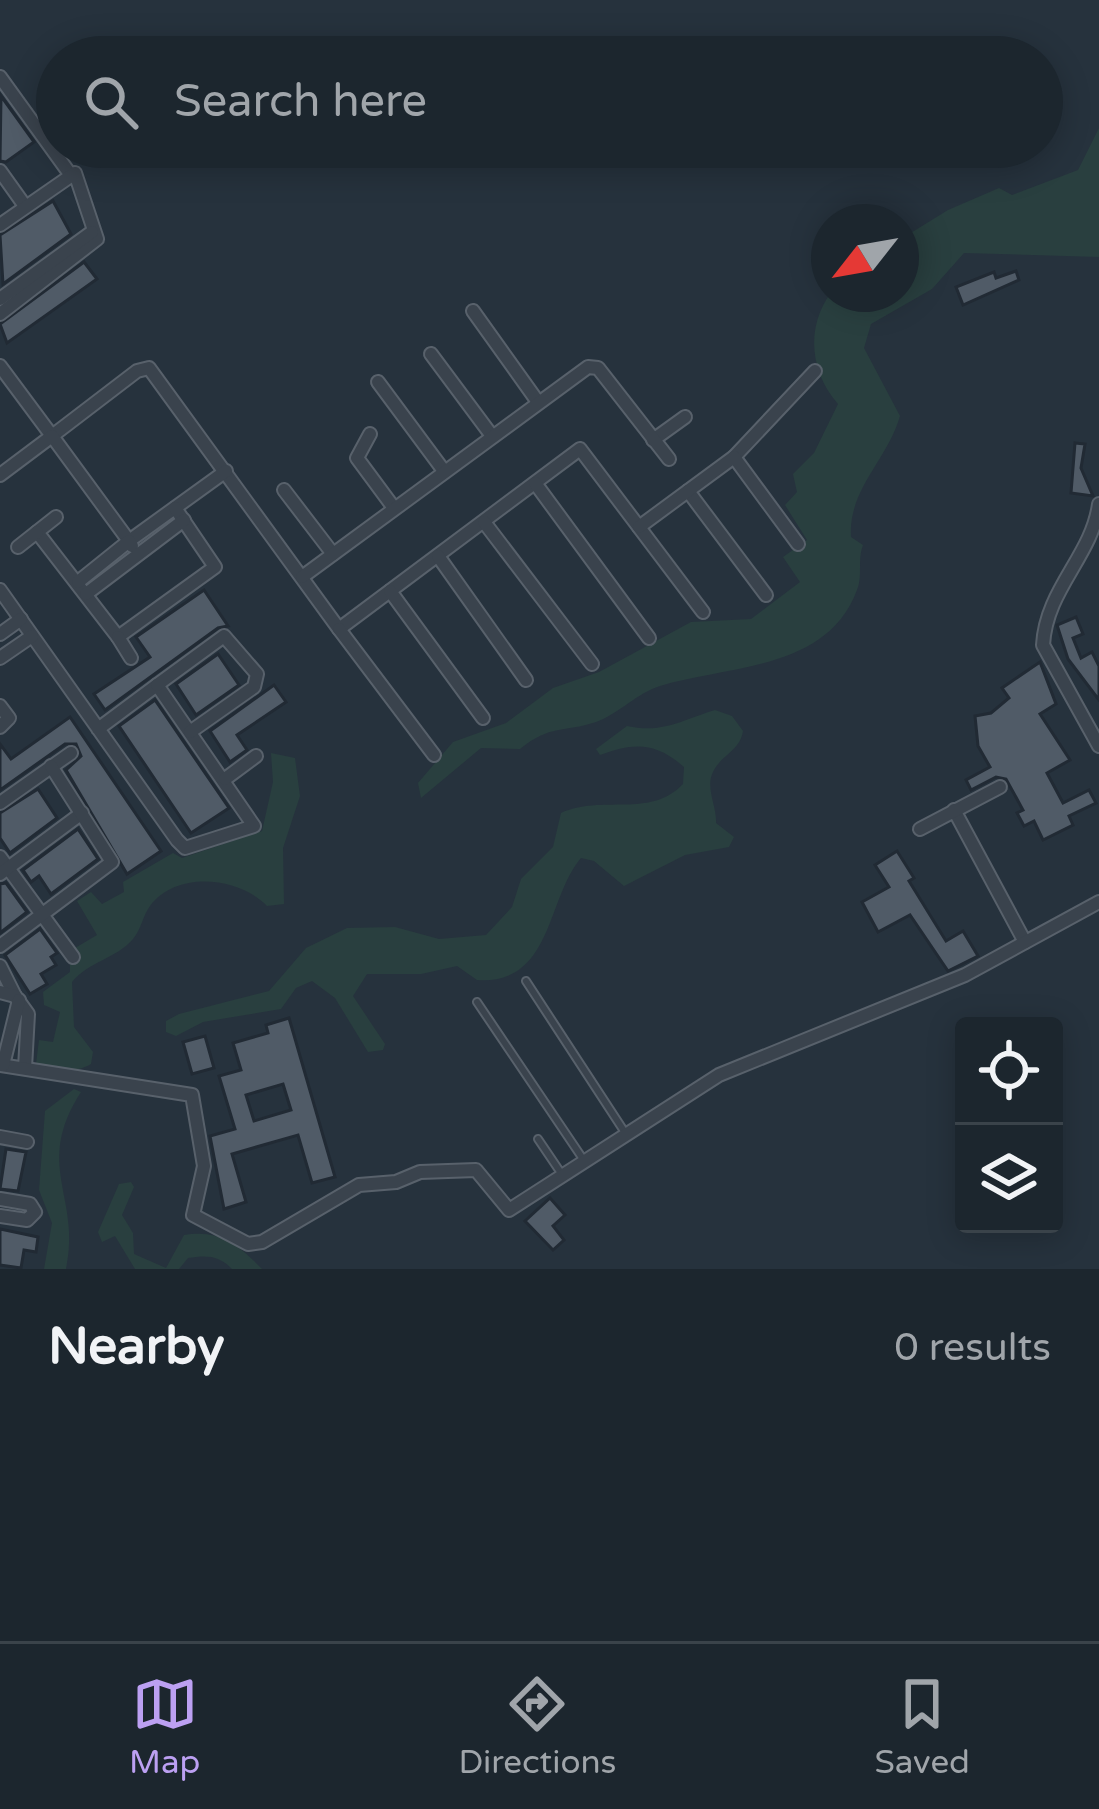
<!DOCTYPE html>
<style>
body{margin:0;font-family:"Varela Round",sans-serif;background:#252e36;color:#f1f3f6}
.controls{position:absolute;right:36px;bottom:36px;display:grid;overflow:hidden;border-radius:12px;box-shadow:0 6px 30px #0003}
.controls button{width:108px;height:108px;display:grid;place-items:center;padding:0;border:0;border-bottom:3px solid #3a434a;background:#1c262e;color:#f1f3f6;font:60px sans-serif}
.compass{position:absolute;left:811px;top:204px;width:108px;height:108px;border-radius:50%;background:#1c262e;box-shadow:0 6px 30px #0003;rotate:239deg}
.list{margin:0;padding:0;list-style:none}
h2{display:flex;justify-content:space-between;align-items:center;height:156px;margin:0;padding:0 48px;font-size:51px}
h2 small{font-size:39px;font-weight:400;color:#a0a5aa}
.icon{flex:none;width:66px;height:66px;fill:none;stroke:currentColor;stroke-width:2;stroke-linecap:round;stroke-linejoin:round}
.map{position:relative;flex:none;width:1099px;height:1269px;overflow:hidden}
.search{position:absolute;background:#1c262e;box-shadow:0 6px 30px #0003;left:36px;right:36px;top:36px;height:132px;display:flex;align-items:center;gap:30px;box-sizing:border-box;padding:0 42px;border-radius:66px;color:#a0a5aa;font-size:45px}
.sheet{height:372px;background:#1c262e}
nav{display:flex;justify-content:space-around;align-items:center;box-sizing:border-box;height:168px;border-top:3px solid #3a434a;background:#1c262e;font-size:33px;color:#a0a5aa}
nav a{display:grid;justify-items:center;gap:6px}
nav .on{color:#bca0f2}
.map>svg:first-child{display:block}
.green{fill:#293f3f}
.building{fill:#505b67;stroke:#212a34;stroke-width:3;fill-rule:evenodd}
.lines{fill:none;stroke-linecap:round;stroke-linejoin:round}
.service-casing{stroke:#58616b;stroke-width:10}
.minor-casing{stroke:#58616b;stroke-width:16}
.service{stroke:#3a434d;stroke-width:6}
.minor{stroke:#3a434d;stroke-width:12}
</style>
<div class="map">
<svg width="1099" height="1269" viewBox="0 0 1099 1269">
<rect width="100%" height="100%" fill="#26323d"/>
<g class="green">
<path d="M1099,128v129l-135,-4 -32,36 -61,35 -7,24 36,68c-13,45 -52,73 -49,121l12,8c-6,15 0,30 -6,45 -30,81 -129,75 -197,96 -23,7 -40,27 -64,36 -33,11 -45,2 -76,27l-39,-1 -60,50 -3,-15 35,-41 53,-19 47,-35 46,-16 92,-50 60,-3 49,-37 -17,-25 24,-17 -22,-35 12,-13 -4,-18 21,-21 24,-49c-27,-30 -33,-75 -8,-110h71v-55l47,-29 51,-22 13,7 66,-25z"/>
<path d="M715,710l17,6 11,15c-3,20 -22,24 -30,41 -8,16 4,34 3,51l18,14 -5,10 -44,8 -61,31 -30,-25 -13,-3c-35,41 -28,127 -104,122l-20,-14 -36,8h-54l-14,22 32,48 -2,6 -15,2 -33,-54 -23,-17 -16,7 -15,21 -78,13 -27,14 -10,-4v-11l13,-7 90,-23 37,-43 41,-20 48,-1 44,12 47,-4 26,-28 9,-28 32,-32 8,-34c41,-19 89,6 122,-29l1,-17c-28,-25 -50,-25 -84,-12l-4,-6 31,-23c35,8 55,-6 88,-16z"/>
<path d="M271,753l24,5 5,38 -17,52 1,56 -17,2c-28,-29 -90,-36 -117,0 -7,9 -9,24 -17,33 -17,20 -44,22 -61,43l2,45 19,25 -2,12c-15,9 -40,10 -55,0l3,-24 14,2 7,-30 -16,-7 -1,-13 27,-20v-21l27,-16 -20,-34 14,-9 11,12 22,-12 -1,-10 50,-29 9,5 80,-27 11,-49z"/>
<path d="M74,1089l7,3c-48,74 1,105 -15,177h-22l8,-46 -13,-33 6,-79z"/>
<path d="M131,1182l3,5 -12,28 11,18 1,21 32,14 18,-33c35,-6 55,10 78,34h-30c-13,-14 -26,-14 -44,-11l-9,11h-44l-20,-33 -13,6 -4,-10 21,-48z"/>
</g>
<g class="building">
<polygon points="1,96 34,142 6,162 0,161"/>
<polygon points="53,201 71,234 3,284 0,235"/>
<polygon points="84,262 97,279 7,343 0,324"/>
<polygon points="1016,271 1019,280 963,305 956,287 994,272 996,278"/>
<polygon points="1075,443 1085,444 1081,468 1093,496 1071,493"/>
<polygon points="204,590 228,626 218,628 105,710 94,694 150,657 136,637"/>
<polygon points="1076,617 1083,634 1073,638 1081,658 1092,652 1099,666 1099,700 1068,659 1057,625"/>
<polygon points="218,654 239,685 196,715 176,684"/>
<polygon points="1040,662 1056,704 1040,714 1070,760 1047,773 1063,803 1089,790 1096,803 1069,816 1073,825 1043,840 1034,821 1024,826 1017,813 1023,810 1006,779 996,777 971,790 966,780 990,767 978,746 975,716 991,713 1009,698 1002,688"/>
<polygon points="274,685 286,702 237,735 247,750 230,762 210,731"/>
<polygon points="155,700 229,808 191,833 119,726"/>
<polygon points="70,717 161,851 127,874 66,770 81,756 76,744 65,744 0,790 0,744 11,759"/>
<polygon points="38,789 57,818 10,853 0,838 0,813"/>
<polygon points="78,829 98,859 51,894 39,876 31,882 23,870"/>
<polygon points="897,851 914,878 909,881 946,941 963,931 978,956 948,971 910,915 878,932 862,902 889,887 875,865"/>
<polygon points="6,883 27,912 0,933 0,884"/>
<polygon points="40,929 57,953 51,957 56,965 41,974 47,984 30,994 5,955"/>
<path d="M289,1018l46,159 -23,6 -14,-48 -66,19 14,48 -22,7 -14,-73 25,-7 -16,-53 22,-6 -8,-27 35,-10 -2,-8zM283,1084l8,26 -37,11 -8,-26z"/>
<polygon points="205,1036 214,1068 192,1074 183,1042"/>
<polygon points="6,1149 26,1152 18,1191 0,1189"/>
<polygon points="550,1198 565,1215 553,1226 564,1240 553,1250 525,1221"/>
<polygon points="0,1229 38,1237 36,1252 24,1250 21,1268 0,1265"/>
</g>
<g class="lines">
<defs>
<g id="service">
<polyline points="526,981 624,1131"/>
<polyline points="477,1002 583,1159"/>
<polyline points="538,1139 561,1173"/>
</g>
<g id="minor">
<polyline points="0,77 70,174"/>
<polyline points="0,171 25,206"/>
<polyline points="0,225 75,173 97,239 0,314"/>
<polyline points="0,299 92,232"/>
<polyline points="473,311 538,402"/>
<polyline points="431,354 492,436"/>
<polyline points="0,366 52,436 137,371 149,368 339,629 580,449 703,612"/>
<polyline points="378,382 444,471"/>
<polyline points="370,434 357,458 394,508"/>
<polyline points="653,440 685,417"/>
<polyline points="734,457 815,371"/>
<polyline points="0,475 52,436 129,541 226,471"/>
<polyline points="535,483 649,638"/>
<polyline points="284,490 333,554"/>
<polyline points="688,491 766,595"/>
<path d="M1099,504c-7,52 -53,85 -56,141l56,101"/>
<polyline points="56,517 37,532 118,637 215,567 175,508"/>
<polyline points="484,522 592,664"/>
<polyline points="639,527 734,457 798,544"/>
<polyline points="18,547 37,532"/>
<polyline points="438,556 526,680"/>
<polyline points="302,577 588,367 598,368 669,459"/>
<polyline points="78,582 129,541 132,546"/>
<polyline points="0,590 177,840 185,848 254,826 157,685 98,729"/>
<polyline points="390,591 483,718"/>
<polyline points="86,594 184,520"/>
<polyline points="339,629 434,755"/>
<polyline points="0,634 21,619"/>
<polyline points="118,637 131,658"/>
<polyline points="0,658 32,636"/>
<polyline points="157,685 224,636 257,674 254,687 190,732"/>
<polyline points="0,706 9,718 0,727"/>
<polyline points="225,779 256,756"/>
<polyline points="0,803 71,753"/>
<polyline points="954,810 1025,942"/>
<polyline points="920,829 1000,787"/>
<polyline points="0,857 73,957"/>
<polyline points="0,874 82,813"/>
<polyline points="0,946 112,862 51,766"/>
<polyline points="0,966 15,996"/>
<polyline points="0,992 15,996 28,1014 25,1068"/>
<polyline points="0,1065 192,1095 204,1166 193,1215 248,1244 262,1242 359,1185 396,1182 420,1172 476,1170 509,1210 719,1075 965,975 1099,902"/>
<polyline points="3,1065 19,1000"/>
<polyline points="0,1137 27,1142"/>
<polyline points="0,1199 30,1204 35,1212 27,1220 0,1216"/>
</g>
</defs>
<use href="#service" class="service-casing"/>
<use href="#minor" class="minor-casing"/>
<use href="#service" class="service"/>
<use href="#minor" class="minor"/>
</g>
</svg>
<div class="controls">
<button><svg class="icon" aria-label="locate" viewBox="0 0 24 24"><circle cx="12" cy="12" r="6"/><path d="M12 2v4M12 18v4M2 12h4M18 12h4"/></svg></button>
<button><svg class="icon" aria-label="layers" viewBox="0 0 24 24"><path d="M12 4l9 5-9 5-9-5zM3 14l9 5 9-5"/></svg></button>
</div>
<svg class="compass" viewBox="-18 -18 36 36"><path d="M0-13l5 13h-10z" fill="#e53935"/><path d="M0 13l5-13h-10z" fill="#a0a5aa"/></svg>
<div class="search"><svg class="icon" aria-label="search" viewBox="0 0 24 24"><circle cx="10" cy="10" r="6"/><path d="M15 15l6 6"/></svg>Search here</div>
</div>
<section class="sheet">
<h2>Nearby<small>0 results</small></h2>
<ul class="list">
</ul>
</section>
<nav>
<a class="on"><svg class="icon" aria-label="map" viewBox="0 0 24 24"><path d="M3 6l6-2 6 2 6-2v14l-6 2-6-2-6 2zM9 4v14M15 6v14"/></svg>Map</a>
<a><svg class="icon" aria-label="directions" viewBox="0 0 24 24"><path d="M12 3l9 9-9 9-9-9zM9 14v-3h6M13 9l2 2-2 2"/></svg>Directions</a>
<a><svg class="icon" aria-label="saved" viewBox="0 0 24 24"><path d="M7 4h10v16l-5-4-5 4z"/></svg>Saved</a>
</nav>
